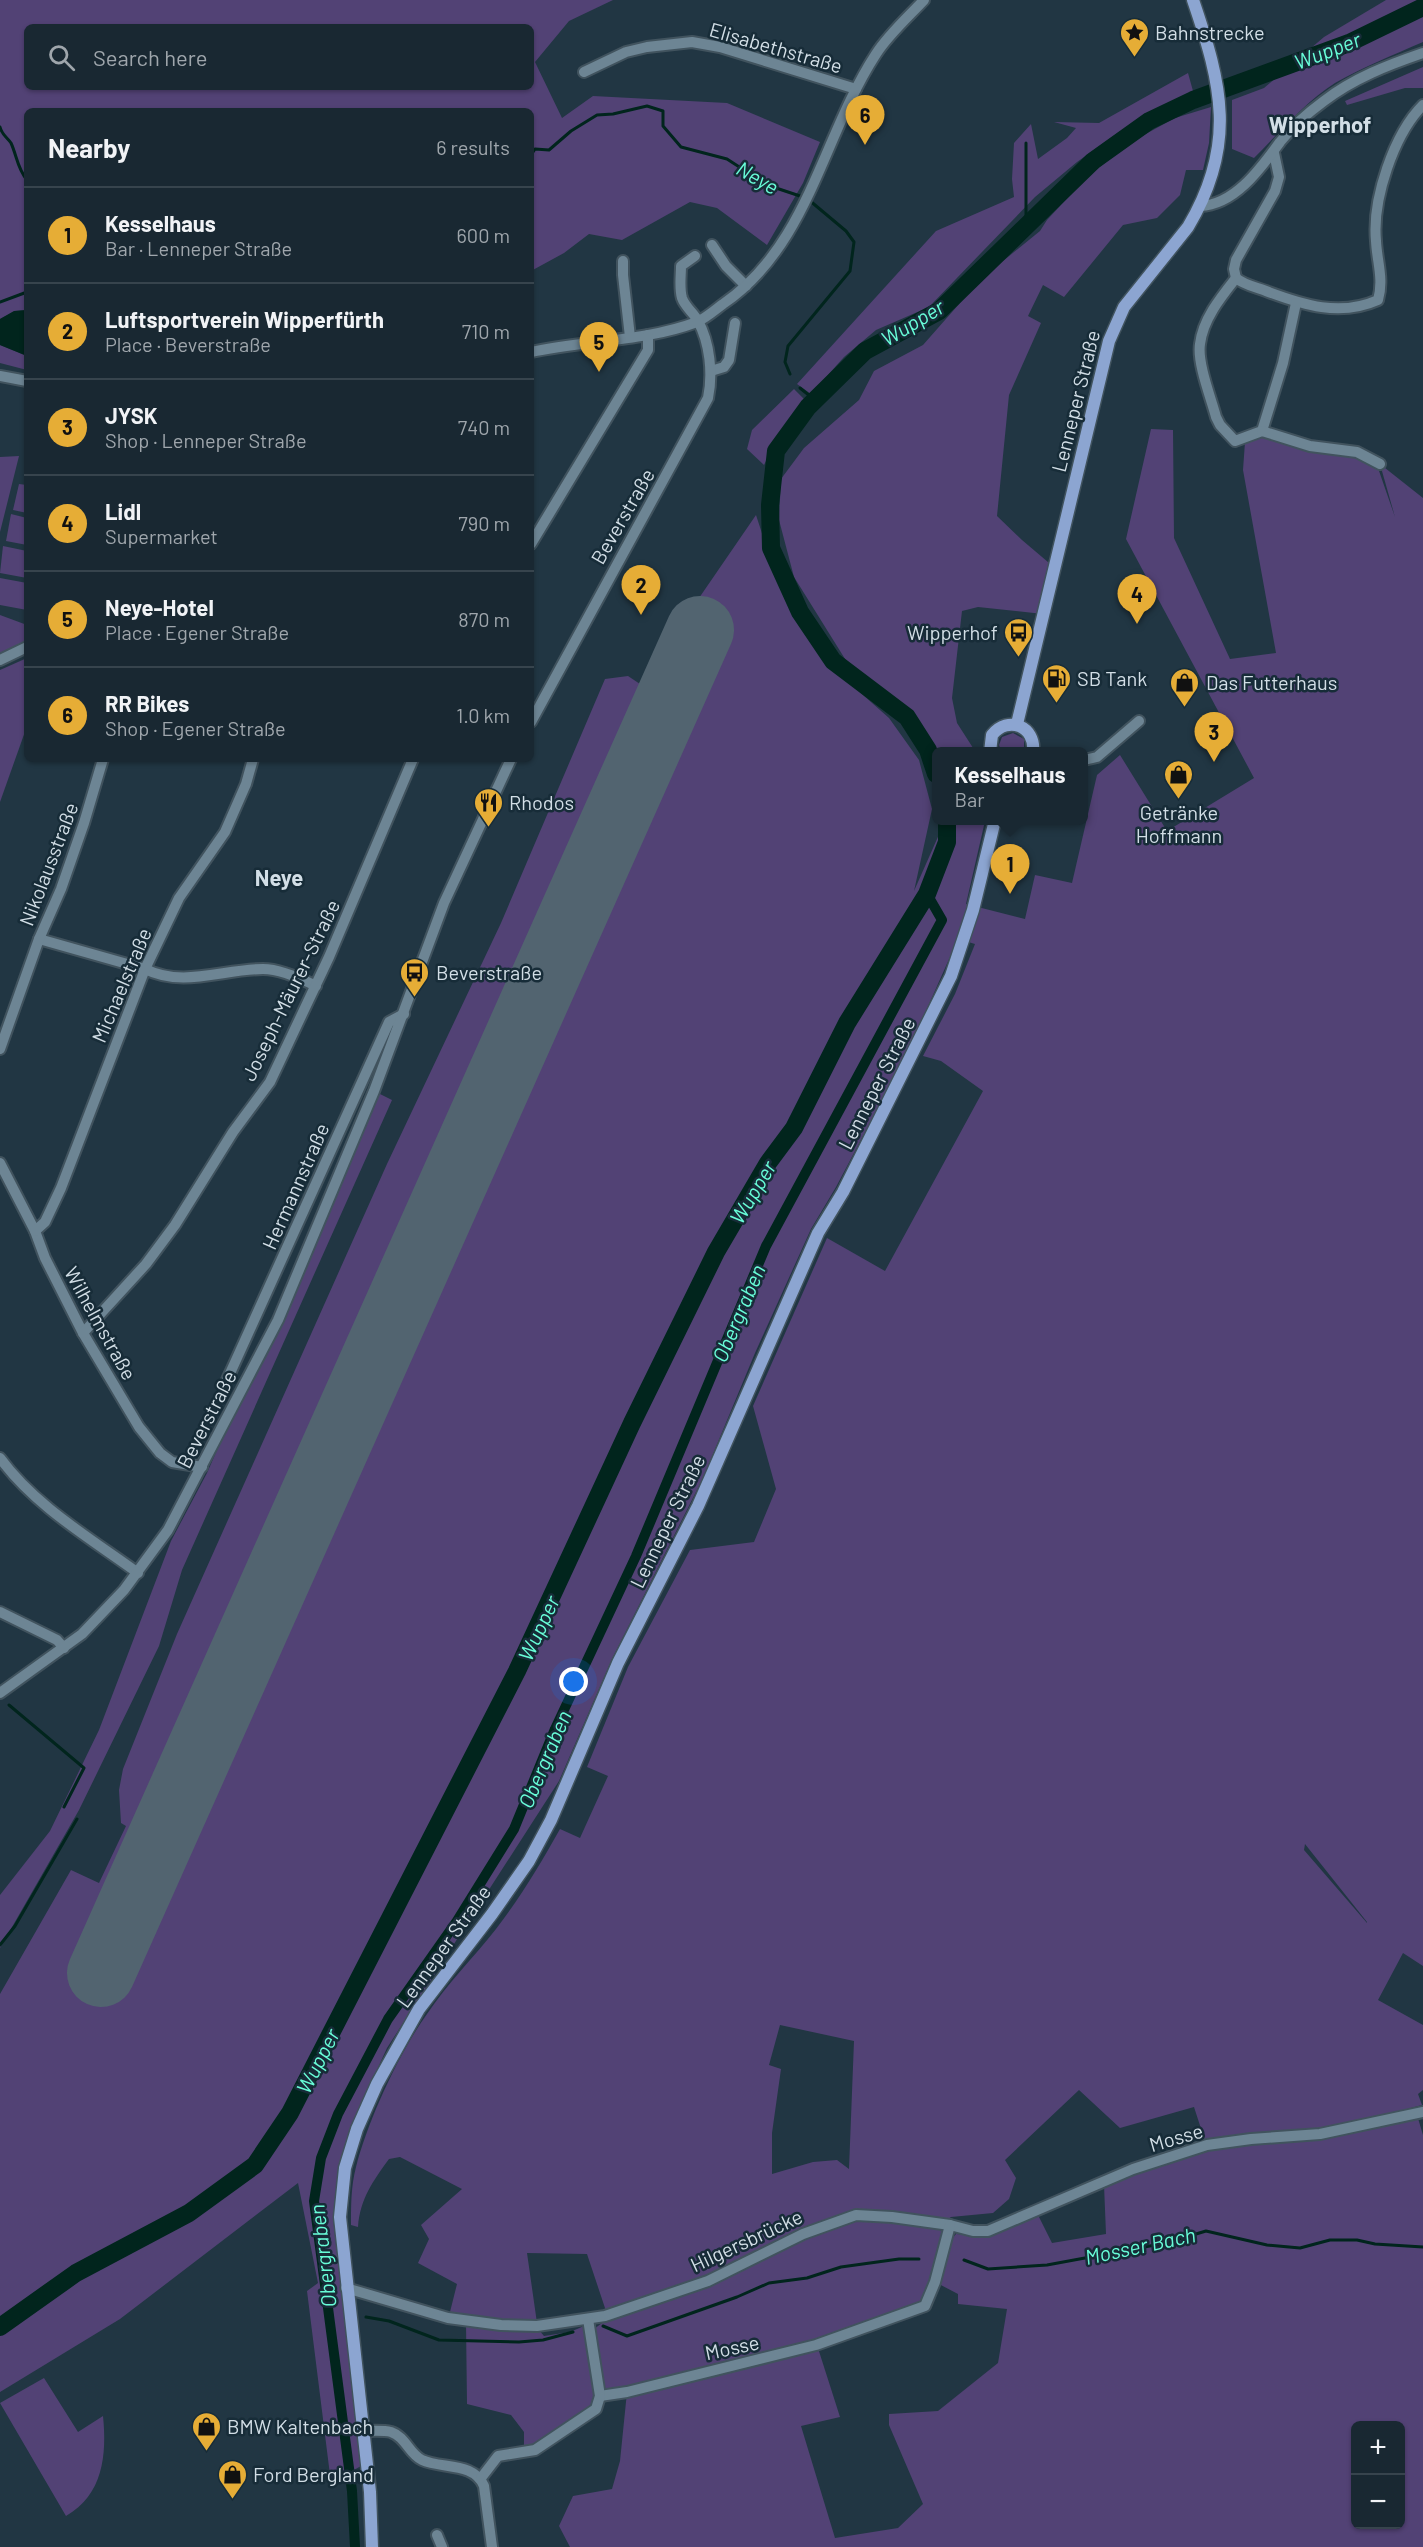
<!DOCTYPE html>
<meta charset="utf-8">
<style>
body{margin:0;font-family:Barlow,sans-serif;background:#26343e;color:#f1f3f6}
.controls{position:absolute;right:18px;bottom:18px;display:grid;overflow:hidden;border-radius:9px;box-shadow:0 2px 4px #0004}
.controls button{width:54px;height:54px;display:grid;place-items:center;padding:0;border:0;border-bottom:2px solid #37444d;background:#192832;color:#f1f3f6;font:30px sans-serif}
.you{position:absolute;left:574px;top:1682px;width:21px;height:21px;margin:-15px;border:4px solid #fff;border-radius:50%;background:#1a73e8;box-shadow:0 0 0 9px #1a73e833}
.badge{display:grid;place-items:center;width:39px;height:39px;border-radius:50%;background:#e6ad36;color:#111;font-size:20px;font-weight:700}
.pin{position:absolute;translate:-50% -50px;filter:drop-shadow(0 2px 3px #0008)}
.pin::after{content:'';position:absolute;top:32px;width:21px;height:18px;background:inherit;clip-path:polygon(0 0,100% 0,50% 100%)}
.popup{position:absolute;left:932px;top:747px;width:156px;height:78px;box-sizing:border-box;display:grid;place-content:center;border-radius:9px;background:#192832;filter:drop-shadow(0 2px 4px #0005);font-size:20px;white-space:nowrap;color:#9fa6ac}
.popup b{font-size:22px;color:#f1f3f6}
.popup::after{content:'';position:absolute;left:50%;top:100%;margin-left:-12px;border:12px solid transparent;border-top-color:#192832}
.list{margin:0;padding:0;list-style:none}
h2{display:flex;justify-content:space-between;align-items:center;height:78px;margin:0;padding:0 24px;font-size:26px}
h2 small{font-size:20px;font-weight:400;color:#9fa6ac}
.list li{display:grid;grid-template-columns:39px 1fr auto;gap:18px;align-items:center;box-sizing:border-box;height:96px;padding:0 24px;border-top:2px solid #37444d}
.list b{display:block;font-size:22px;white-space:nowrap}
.list p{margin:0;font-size:20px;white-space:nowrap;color:#9fa6ac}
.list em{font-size:20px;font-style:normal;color:#9fa6ac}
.icon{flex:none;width:33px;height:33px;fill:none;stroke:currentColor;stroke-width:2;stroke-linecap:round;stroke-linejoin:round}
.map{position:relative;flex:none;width:1423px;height:2547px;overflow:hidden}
.search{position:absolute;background:#192832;box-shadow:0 2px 4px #0004;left:24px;top:24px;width:510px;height:66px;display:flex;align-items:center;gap:15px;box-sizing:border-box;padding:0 21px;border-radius:9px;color:#9fa6ac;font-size:22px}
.panel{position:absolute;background:#192832;box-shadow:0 2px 4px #0004;left:24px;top:108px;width:510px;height:654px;border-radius:9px}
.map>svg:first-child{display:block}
.green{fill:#524275;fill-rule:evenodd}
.water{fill:#01251d}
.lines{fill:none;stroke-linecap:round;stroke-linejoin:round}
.stream{stroke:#01251d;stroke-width:3}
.canal{stroke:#01251d;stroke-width:10}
.river{stroke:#01251d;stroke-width:18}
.runway{stroke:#526470;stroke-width:68}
.minor-casing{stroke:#41535e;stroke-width:14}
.major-casing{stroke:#41535e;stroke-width:15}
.minor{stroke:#6d8594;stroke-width:10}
.major{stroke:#8ca5d1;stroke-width:12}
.labels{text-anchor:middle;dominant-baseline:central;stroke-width:5;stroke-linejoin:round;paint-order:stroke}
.poi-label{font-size:20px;fill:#d2dee6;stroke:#172c38;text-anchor:start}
.street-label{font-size:20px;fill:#d2dee6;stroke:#172c38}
.water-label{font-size:21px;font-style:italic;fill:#68fdd8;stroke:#172c38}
.quarter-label{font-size:22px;font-weight:bold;fill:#d2dee6;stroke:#172c38}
</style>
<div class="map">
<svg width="1423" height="2547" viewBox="0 0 1423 2547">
<rect width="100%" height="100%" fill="#213643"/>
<g class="green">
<path d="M0,0h613l-44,21 -34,41 27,56 31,-22 134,7 93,39 -17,41 -36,62 -50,-37 -27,-6 -68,38 -33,-6 -25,19 -33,18v-160h-504v199l-12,1 -15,8zM27,27h504v60h-504z"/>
<path d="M1386,0h37v42c-30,13 -60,25 -88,41 -30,19 -56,50 -81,75l-22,-9v-49l32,-12 60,-51z"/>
<polygon points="1423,67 1423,88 1405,88 1347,105 1345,101"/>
<polygon points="1188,73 1193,91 1119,132 1077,162 1035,197 929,307 876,330 844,357 811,394 797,384 936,231 1014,197 1012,179 1014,143 1031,124 1038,159 1067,138 1076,128 1054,122 1099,123"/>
<polygon points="1211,107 1209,143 1203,170 1186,170 1180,195 1157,218 1123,225 1064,297 1043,285 1028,316 1041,323 1009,395 997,516 1022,540 1055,568 1043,614 978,607 962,611 952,698 957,723 975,751 936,752 936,767 925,743 901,711 860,683 794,577 779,520 781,479 804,448 859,400 874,371 923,345 982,278 1040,231 1047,220 1086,178 1131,142 1175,118"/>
<polygon points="0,345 27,356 27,370 0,363"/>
<polygon points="794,389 805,400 779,434 764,465 747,449 752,430"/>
<path d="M1151,429l22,1 1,108 56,121 46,-6 -33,-183 2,-28 17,-7 96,22 20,11 17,49 -15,-53 43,34v1468l-20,-13 -25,47 45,25v65l-5,4 4,11 -81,22 -92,6 -44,8 -11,-34 -74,21 -41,-38 -74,70 11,18 -7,21 -16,14 -42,4 -16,11 7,3v8l-13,50 -9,15 -103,41 23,72 -39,9 34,112 63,-10 25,-24 -34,-79v-11l49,-3 60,-48 9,-54 -49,-5v-10l-21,-11 13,-42 6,-7 17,1 64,-22 15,30 54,-9 -2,-49 32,-13 79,-23 127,-14 75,-20 6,20v412h-853l-11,-21 14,-30 39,-7 8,-28 7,-69 -24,-1 -9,-62 8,-6 96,-38 -92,26 -19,-57 -60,-1 10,70 -88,-7 8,-32 -39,-21 11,-24 -8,-14 41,-36 -62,-32 -11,2c-16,22 -29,40 -31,68l-7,-2c0,-20 0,-39 5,-58 12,-47 43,-114 71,-153 20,-30 47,-57 69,-85 24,-31 45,-66 64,-100l20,9 28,-62 -21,-9 41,-100 62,-117 64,-8 22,-53 -23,-83 74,-168 58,33 98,-180 -42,-30 -18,-5 32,-62 20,-50 -17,-5 -49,110 -73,138 -25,42 -56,124 -52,125 -91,181 -53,122 -172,267 -33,72 -14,42 -7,56 28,248 -30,17 -24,-192 11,-8 -20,-100 -178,136 -120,73v-398l71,-124 28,13 27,-57 -5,-3 -2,-33 4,-21 54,-135 210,-470 114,-241 104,-244 23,-3 12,8 116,-169 21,64 27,54 24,31 61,54 30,42 13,49 -18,82 31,-70h40l-19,83 59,15 10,-44 37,8 25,-108 23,-20 47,76 87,-53 -128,-239zM1305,1844l62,78v1l-63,-73zM780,2025l74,16 -5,128 -12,-9 -24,2 -41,12v-41l9,-64 -12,-4zM1356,2426h44v98h-44z"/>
<polygon points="19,456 0,532 0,457"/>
<polygon points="19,484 27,485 27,513 13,510"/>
<polygon points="11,514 27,518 27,545 6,541"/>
<polygon points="3,546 27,551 27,578 0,573"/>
<polygon points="0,578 27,583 27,610 0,605"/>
<polygon points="0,615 27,625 27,641 0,653"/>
<polygon points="27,658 27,726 0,802 0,670"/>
<polygon points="1013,733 1024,739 1024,751 1001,751 999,745 1002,737"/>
<polygon points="374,1091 392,1100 182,1570 159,1646 79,1810 0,1948 0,1895 50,1831 99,1730 171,1541 207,1473"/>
<polygon points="466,2323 538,2329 544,2336 570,2332 584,2326 596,2396 594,2404 534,2447 524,2450 524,2432 511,2415 467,2404"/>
<path d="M44,2378l34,54 25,-16c4,39 0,79 -37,100l-66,-113z"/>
</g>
<polygon class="water" points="27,310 27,356 0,345 0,319 14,311"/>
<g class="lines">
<g class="stream">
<path d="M0,127c2,8 7,10 11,16 6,13 6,25 16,37"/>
<polyline points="1026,143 1026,228"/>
<polyline points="531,155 535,149 549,150 571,131 597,115 613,114 647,106 663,111 663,126 681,147 727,159 767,185 803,197"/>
<polyline points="0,302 27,292"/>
<polyline points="790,374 785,362 788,346 850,271 854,242 846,231 809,200"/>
<polyline points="800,388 815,400"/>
<polyline points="9,1705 84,1768 64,1807"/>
<polyline points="0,1945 15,1926 77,1819"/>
<polyline points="964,2260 988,2269 1047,2265 1166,2243 1206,2231 1267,2245 1300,2248 1330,2240 1357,2240 1375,2244 1423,2247"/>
<polyline points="366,2317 389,2321 439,2340 519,2342 543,2340 573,2332"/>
<polyline points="603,2326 627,2336 737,2297 769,2283 807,2278 841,2267 899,2259 919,2259"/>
</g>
<polyline class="canal" points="355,2547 352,2491 314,2201 321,2158 338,2114 388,2019 457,1921 514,1829 555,1729 636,1556 766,1246 942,920 927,894"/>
<g class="river">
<polyline points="936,774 928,750 907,717 833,661 800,612 771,548 770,505 776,451 808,407 865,351 939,311 1093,161 1149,121 1193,100 1349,43 1423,7"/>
<polyline points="0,2327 76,2273 189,2213 255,2165 290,2113 517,1671 632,1423 716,1252 768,1163 794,1128 847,1023 927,894 947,842 947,820"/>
</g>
<polyline class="runway" points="101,1973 700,630"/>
<defs>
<g id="minor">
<polyline points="584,72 626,52 647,47 692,42 720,47 856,89"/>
<path d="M1274,153l5,24 -4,14 -39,69 -2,9 2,9c8,7 20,9 30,13 37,14 74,26 112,9 6,-21 -1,-38 -2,-59 -4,-42 18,-107 47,-136"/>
<path d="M1200,206c35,-1 61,-38 80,-64 12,-15 29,-30 44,-41 30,-23 64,-36 99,-48"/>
<polyline points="712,245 726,266 746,286"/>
<polyline points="623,261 623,275 630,337"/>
<path d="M1236,278c-15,19 -33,41 -36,66 -3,19 11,54 16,73l4,8 15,16 27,-10 21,-68 13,-60"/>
<path d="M531,352c54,-12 113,-10 166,-30 9,-4 18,-12 26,-18 86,-59 99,-167 153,-250 12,-19 32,-37 48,-54"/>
<polyline points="711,371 724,367 729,360 735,323"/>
<polyline points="0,376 27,381"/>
<polyline points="1262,431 1310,446 1357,452 1380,464"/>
<polyline points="531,544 648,350 648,335"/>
<polyline points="0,660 27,647"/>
<path d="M531,722l177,-324c5,-24 2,-55 -10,-77 -4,-8 -13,-14 -16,-23 -3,-10 -1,-22 -1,-32l14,-10"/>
<polyline points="1084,760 1097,757 1139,721"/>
<path d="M39,939l106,30c38,19 78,0 118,0 16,0 39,10 53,17"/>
<polyline points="0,1049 39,939 61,889 84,823 103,759"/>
<polyline points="0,1163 35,1231 45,1258 83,1333 139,1427 160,1453 172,1462 202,1467"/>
<polyline points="35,1231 45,1222 61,1188 145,969 179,898 225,832 246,784 253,759"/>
<polyline points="83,1333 146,1264 175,1225 233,1132 270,1082 329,957 413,759"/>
<polyline points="227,1380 389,1022 404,1014"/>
<path d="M0,1458c35,48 90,80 138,115"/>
<polyline points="0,1612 57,1640 64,1648"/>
<polyline points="0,1693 82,1634 124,1590 168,1530 278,1320 374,1091 444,903 511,759"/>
<polyline points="346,2288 448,2318 501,2325 537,2326 605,2316 708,2281 803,2234 856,2215 892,2217 950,2225 973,2231 988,2231 1133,2169 1207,2145 1251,2139 1320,2134 1423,2112"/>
<polyline points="600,2396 627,2392 816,2345 925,2306 935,2282 950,2225"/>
<path d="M363,2431c9,0 20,-1 28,1 15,5 18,22 31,28 20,9 52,2 62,26l8,61"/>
<polyline points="481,2478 498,2456 535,2450 596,2409 600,2396 588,2319"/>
<polyline points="437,2535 442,2547"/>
</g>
<g id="major">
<path d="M1017,724l92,-383 15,-34 64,-80c49,-82 34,-142 5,-227"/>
<path d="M990,752l2,-17c16,-20 44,-9 41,17"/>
<polyline points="372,2547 370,2492 340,2217 345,2168 357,2129 377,2084 419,2009 492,1914 529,1861 551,1820 618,1663 698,1506 818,1233 843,1192 951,976 973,910 995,820"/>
</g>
</defs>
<use href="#minor" class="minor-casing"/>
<use href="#major" class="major-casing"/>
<use href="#minor" class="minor"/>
<use href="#major" class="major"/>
</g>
<defs>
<symbol id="sight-pin" viewBox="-11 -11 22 30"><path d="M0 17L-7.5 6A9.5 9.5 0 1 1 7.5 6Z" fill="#e6ad36" stroke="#172c38"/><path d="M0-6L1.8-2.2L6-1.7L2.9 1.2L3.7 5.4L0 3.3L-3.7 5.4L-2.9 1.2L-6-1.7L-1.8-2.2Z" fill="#111"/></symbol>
<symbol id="bus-pin" viewBox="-11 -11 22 30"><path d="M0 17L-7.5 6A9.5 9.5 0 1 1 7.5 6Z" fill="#e6ad36" stroke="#172c38"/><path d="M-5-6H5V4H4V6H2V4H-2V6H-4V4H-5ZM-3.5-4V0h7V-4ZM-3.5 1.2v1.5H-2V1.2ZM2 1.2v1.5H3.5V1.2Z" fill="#111"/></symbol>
<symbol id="fuel-pin" viewBox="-11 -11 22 30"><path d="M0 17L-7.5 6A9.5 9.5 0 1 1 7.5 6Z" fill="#e6ad36" stroke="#172c38"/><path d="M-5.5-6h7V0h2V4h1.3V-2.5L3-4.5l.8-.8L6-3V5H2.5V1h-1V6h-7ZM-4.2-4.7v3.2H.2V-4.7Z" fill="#111"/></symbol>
<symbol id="shop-pin" viewBox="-11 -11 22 30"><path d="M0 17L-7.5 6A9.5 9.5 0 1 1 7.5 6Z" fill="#e6ad36" stroke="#172c38"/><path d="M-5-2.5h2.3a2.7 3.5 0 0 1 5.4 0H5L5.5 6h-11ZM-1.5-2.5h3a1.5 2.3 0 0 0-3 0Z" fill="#111"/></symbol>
<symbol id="restaurant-pin" viewBox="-11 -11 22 30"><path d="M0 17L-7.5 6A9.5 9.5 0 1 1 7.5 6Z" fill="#e6ad36" stroke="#172c38"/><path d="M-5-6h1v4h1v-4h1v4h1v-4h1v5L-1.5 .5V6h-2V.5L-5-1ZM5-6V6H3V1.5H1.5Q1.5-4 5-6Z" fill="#111"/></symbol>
</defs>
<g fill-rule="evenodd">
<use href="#sight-pin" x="1118" y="16" width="33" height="45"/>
<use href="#bus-pin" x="1002" y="616" width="33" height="45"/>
<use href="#fuel-pin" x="1040" y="662" width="33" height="45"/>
<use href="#shop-pin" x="1168" y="666" width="33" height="45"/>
<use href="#shop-pin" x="1162" y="758" width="33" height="45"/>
<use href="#restaurant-pin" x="472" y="786" width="33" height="45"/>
<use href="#bus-pin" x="398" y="956" width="33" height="45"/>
<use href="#shop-pin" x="190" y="2410" width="33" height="45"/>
<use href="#shop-pin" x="216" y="2458" width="33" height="45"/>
</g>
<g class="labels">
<g class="poi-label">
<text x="1155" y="32">Bahnstrecke</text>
<text x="998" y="632" text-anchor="end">Wipperhof</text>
<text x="1077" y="678">SB Tank</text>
<text x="1206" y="682">Das Futterhaus</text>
<text x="509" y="802">Rhodos</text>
<text x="1179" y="812" text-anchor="middle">Getränke<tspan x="1179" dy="23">Hoffmann</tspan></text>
<text x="436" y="972">Beverstraße</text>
<text x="227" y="2426">BMW Kaltenbach</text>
<text x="253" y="2474">Ford Bergland</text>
</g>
<g class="street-label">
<text transform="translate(776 47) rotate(16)">Elisabethstraße</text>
<text transform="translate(1075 401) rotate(-76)">Lenneper Straße</text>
<text transform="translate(622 516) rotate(-60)">Beverstraße</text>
<text transform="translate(48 864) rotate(-69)">Nikolausstraße</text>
<text transform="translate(121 985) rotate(-67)">Michaelstraße</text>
<text transform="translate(290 990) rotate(-64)">Joseph-Mäurer-Straße</text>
<text transform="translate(876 1083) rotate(-63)">Lenneper Straße</text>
<text transform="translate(295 1186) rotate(-66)">Hermannstraße</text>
<text transform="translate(101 1323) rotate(61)">Wilhelmstraße</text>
<text transform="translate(206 1419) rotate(-63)">Beverstraße</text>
<text transform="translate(667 1521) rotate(-64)">Lenneper Straße</text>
<text transform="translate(443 1946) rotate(-54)">Lenneper Straße</text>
<text transform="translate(1176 2137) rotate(-16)">Mosse</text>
<text transform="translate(746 2240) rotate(-25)">Hilgersbrücke</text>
<text transform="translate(732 2347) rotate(-12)">Mosse</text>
</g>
<g class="water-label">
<text transform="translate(1327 50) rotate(-21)">Wupper</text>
<text transform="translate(758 177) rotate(30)">Neye</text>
<text transform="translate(912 322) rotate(-31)">Wupper</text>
<text transform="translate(752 1192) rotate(-59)">Wupper</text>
<text transform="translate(738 1313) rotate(-67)">Obergraben</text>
<text transform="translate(538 1628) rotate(-65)">Wupper</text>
<text transform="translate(544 1759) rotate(-67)">Obergraben</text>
<text transform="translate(317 2061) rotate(-63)">Wupper</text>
<text transform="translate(1140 2245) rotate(-12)">Mosser Bach</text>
<text transform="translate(322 2256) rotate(-97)">Obergraben</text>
</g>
<g class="quarter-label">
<text x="1320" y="124">Wipperhof</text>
<text x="279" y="877">Neye</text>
</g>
</g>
</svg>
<div class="controls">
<button>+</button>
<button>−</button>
</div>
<div class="you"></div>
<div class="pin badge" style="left:1010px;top:894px">1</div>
<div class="popup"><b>Kesselhaus</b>Bar</div>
<div class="pin badge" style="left:641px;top:615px">2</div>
<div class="pin badge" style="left:1214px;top:762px">3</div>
<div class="pin badge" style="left:1137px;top:624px">4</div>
<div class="pin badge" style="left:599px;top:372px">5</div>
<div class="pin badge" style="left:865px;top:145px">6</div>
<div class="search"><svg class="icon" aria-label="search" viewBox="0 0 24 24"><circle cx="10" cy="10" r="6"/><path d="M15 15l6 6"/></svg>Search here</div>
<section class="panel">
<h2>Nearby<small>6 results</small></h2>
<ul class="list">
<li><span class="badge">1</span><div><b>Kesselhaus</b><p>Bar · Lenneper Straße</p></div><em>600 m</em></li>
<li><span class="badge">2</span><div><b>Luftsportverein Wipperfürth</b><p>Place · Beverstraße</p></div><em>710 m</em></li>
<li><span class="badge">3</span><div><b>JYSK</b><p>Shop · Lenneper Straße</p></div><em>740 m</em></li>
<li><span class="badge">4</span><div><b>Lidl</b><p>Supermarket</p></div><em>790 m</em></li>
<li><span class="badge">5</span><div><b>Neye-Hotel</b><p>Place · Egener Straße</p></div><em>870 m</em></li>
<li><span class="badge">6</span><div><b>RR Bikes</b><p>Shop · Egener Straße</p></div><em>1.0 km</em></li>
</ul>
</section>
</div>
